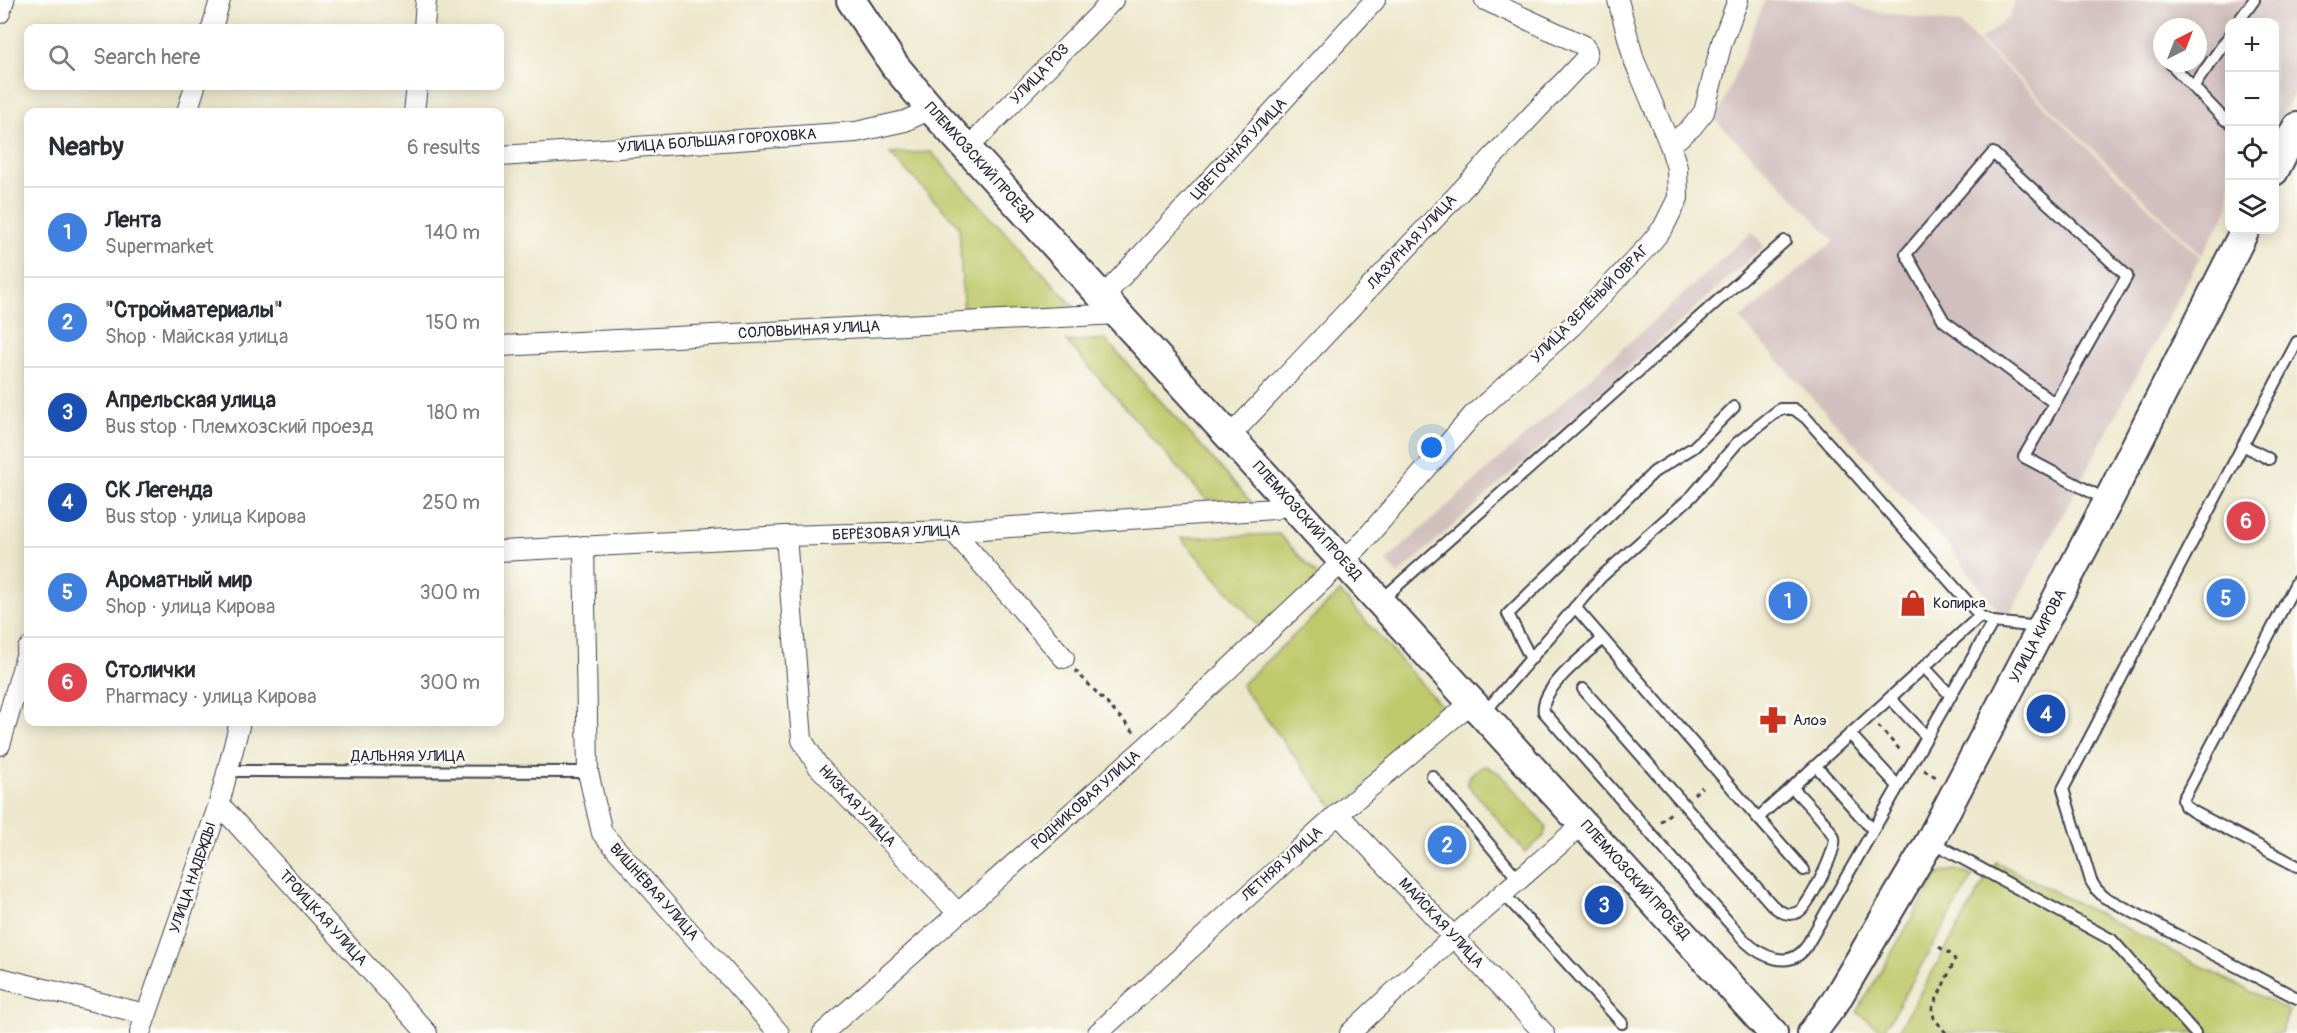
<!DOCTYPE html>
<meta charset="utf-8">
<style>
body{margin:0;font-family:Pangolin,sans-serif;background:#f2f2f3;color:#2b2b33}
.controls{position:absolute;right:18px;top:18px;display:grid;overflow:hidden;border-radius:12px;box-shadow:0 3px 15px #0003}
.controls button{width:54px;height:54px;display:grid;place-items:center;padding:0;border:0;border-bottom:2px solid #e1e1e2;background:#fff;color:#2b2b33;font:30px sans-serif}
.compass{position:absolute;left:2153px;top:18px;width:54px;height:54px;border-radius:50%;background:#fff;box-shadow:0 3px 15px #0003;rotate:42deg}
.you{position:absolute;left:1432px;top:448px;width:21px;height:21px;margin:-15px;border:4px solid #fff;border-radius:50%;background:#1a73e8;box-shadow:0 0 0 9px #1a73e833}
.badge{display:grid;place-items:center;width:39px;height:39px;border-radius:50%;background:#0f766e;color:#fff;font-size:20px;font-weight:700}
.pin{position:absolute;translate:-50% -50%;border:3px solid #fff;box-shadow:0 2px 6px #0006}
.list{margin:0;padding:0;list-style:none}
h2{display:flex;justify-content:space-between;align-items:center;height:78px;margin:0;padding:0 24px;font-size:26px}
h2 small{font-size:20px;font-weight:400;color:#7c7c81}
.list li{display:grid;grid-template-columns:39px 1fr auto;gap:18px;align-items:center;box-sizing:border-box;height:90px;padding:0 24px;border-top:2px solid #e1e1e2}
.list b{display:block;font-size:22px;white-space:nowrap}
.list p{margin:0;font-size:20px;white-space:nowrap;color:#7c7c81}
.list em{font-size:20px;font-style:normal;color:#7c7c81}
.icon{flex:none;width:33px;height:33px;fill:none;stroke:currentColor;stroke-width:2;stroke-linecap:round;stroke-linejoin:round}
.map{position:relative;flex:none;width:2297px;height:1033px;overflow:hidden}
.search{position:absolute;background:#fff;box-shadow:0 3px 15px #0003;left:24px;top:24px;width:480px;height:66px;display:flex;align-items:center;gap:15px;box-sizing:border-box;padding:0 21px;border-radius:12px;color:#7c7c81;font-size:22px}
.panel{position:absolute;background:#fff;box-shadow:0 3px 15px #0003;left:24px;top:108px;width:480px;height:618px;border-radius:12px}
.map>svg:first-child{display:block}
.industrial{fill:#d1bfbe;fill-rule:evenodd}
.green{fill:#bdc96b;stroke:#707653;stroke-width:1.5}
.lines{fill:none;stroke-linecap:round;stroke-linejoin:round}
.lane-casing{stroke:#404051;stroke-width:14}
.street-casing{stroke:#404051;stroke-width:22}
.secondary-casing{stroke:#404051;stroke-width:32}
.path{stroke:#404051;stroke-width:3;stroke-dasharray:4.5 4.5;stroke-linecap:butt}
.lane{stroke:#fff;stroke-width:10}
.street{stroke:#fff;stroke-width:20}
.secondary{stroke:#fff;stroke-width:28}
.labels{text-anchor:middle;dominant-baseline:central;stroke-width:5;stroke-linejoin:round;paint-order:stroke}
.street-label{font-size:15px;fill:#22223b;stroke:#fdfcf7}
.poi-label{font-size:15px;fill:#22223b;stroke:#fdfcf7;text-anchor:start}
</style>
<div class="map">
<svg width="2297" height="1033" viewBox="0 0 2297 1033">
<rect width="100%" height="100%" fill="#fdfcf7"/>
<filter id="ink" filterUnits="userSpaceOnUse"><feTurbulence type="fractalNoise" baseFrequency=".0167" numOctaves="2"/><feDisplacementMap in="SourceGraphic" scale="12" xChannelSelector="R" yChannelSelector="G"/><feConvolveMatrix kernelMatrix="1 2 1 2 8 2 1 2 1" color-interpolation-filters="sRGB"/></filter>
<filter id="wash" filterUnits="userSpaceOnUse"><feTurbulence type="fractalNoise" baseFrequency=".008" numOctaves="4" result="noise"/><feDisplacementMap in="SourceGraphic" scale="24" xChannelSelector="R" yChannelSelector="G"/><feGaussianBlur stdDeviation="1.35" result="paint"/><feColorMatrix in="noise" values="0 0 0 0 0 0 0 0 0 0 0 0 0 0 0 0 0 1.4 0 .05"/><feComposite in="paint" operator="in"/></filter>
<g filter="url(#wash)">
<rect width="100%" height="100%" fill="#ede7cb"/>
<g class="industrial">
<polygon points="1765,0 1846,0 1866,10 1960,24 2200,257 2006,621 1949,547 1740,319 1834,241 1791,194 1716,121"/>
<path d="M2015,0h282v88l-22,40 -1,-106h-44l-1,185 -27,48 -222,-215 30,-23zM2162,27h36v36h-36z"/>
<polygon points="1752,232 1764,246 1398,575 1386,561"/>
</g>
<g class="green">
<polygon points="931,152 1082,315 964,320 959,226 890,154"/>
<polygon points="1105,339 1253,504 1206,499 1067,342"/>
<polygon points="1279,534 1323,581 1266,634 1181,538"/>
<polygon points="1340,592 1449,715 1336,811 1241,685"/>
<path d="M1487,766l12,7 47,53 -2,10 -19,16 -57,-67c-1,-11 9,-17 19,-19z"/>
<polygon points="1996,862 2289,1011 2281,1033 1897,1033"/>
<polygon points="1955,870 1973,876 1883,1032 1857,1012 1936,877 1942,873"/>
</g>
</g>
<g filter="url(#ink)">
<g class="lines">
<defs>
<g id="lane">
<polyline points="2238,22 2254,0"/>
<polyline points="2170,63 2224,119 2230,122"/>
<polyline points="2193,87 2230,35"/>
<polyline points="2297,342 2063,789 2091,881 2096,889 2104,897 2297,998"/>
<polyline points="2054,403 1944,321 1906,254 1993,153 2127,276 2024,457 2108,501"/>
<polyline points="2243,445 2269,459"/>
<polyline points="2297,581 2183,800 2185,806 2192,811 2297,866"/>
<polyline points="1380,601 1785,241"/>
<polyline points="1575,607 1758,818 1980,616 1993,622 2039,627"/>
<path d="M1603,639c-16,14 -64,50 -59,73l201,229c17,16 45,29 61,6l187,-325"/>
<polyline points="1531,659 1508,614 1654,472 1694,447 1734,407"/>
<polyline points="1924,667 1951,696"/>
<path d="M1583,689l189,216c8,7 16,12 26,7 10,-4 40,-64 36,-74 -4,-13 -32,-39 -42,-51"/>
<polyline points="1890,698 1927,737"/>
<polyline points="1484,713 1601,577 1692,496 1737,443 1780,409 1794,409 1806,418 1980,616"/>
<polyline points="1850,734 1897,785"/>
<polyline points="1816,766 1872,829"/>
<polyline points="228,771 588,772"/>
<polyline points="1432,776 1519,880"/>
<polyline points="1758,818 1804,870"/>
<polyline points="1932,842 2112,940 2195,1033"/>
<polyline points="1503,893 1622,1023"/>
</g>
<g id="street">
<polyline points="0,13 4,0"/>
<polyline points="212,28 220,0"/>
<polyline points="424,28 426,0"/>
<polyline points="187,112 195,86"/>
<polyline points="414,112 417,86"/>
<polyline points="1670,145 1692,127 1704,112 1722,42 1738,0"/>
<polyline points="967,149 1113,0"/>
<polyline points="500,156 856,132 905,121 931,109"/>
<polyline points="1103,297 1375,0"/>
<polyline points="500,346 1118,314"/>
<polyline points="1230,436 1585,59 1587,51 1583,45 1485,0"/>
<polyline points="953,531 1064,658"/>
<polyline points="786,536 802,740 818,766 958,913"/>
<polyline points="584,546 588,772 602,833 779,1033"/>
<polyline points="500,551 786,536 953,531 1274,509 1291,503"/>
<polyline points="0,745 28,649"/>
<polyline points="219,804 427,1033"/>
<polyline points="1338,814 1544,1033"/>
<polyline points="0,978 145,1014"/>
<polyline points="140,1033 219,804 240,722"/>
<polyline points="823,1033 1147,746 1359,546 1473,415 1572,326 1648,246 1663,228 1678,198 1677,168 1670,145 1634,60 1618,0"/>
<polyline points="1098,1033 1338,814 1472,702"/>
<polyline points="1350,1033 1453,937 1584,823"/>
</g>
<g id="secondary">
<polyline points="851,0 895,66 931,109 1773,1033"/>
<polyline points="2274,171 2297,127"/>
<polyline points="1812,1033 1835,1002 1930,841 2108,501 2245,230"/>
</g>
</defs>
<use href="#lane" class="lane-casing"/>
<use href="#street" class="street-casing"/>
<use href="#secondary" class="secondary-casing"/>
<g class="path">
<polyline points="1075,670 1135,733"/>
<polyline points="1878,726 1902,752"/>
<polyline points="1924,770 1936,777"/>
<polyline points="1694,794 1702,787"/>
<polyline points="1660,822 1673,811"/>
<polyline points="1939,947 1952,955 1955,960 1932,1009 1934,1018 1946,1033"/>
</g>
<use href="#lane" class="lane"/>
<use href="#street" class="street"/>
<use href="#secondary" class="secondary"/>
</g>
</g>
<defs>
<symbol id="shop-bare" viewBox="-9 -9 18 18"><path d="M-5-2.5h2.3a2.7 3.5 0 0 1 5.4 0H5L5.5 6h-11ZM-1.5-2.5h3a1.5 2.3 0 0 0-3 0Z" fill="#c8321e" stroke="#fdfcf7" stroke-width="2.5" paint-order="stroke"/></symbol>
<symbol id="pharmacy-bare" viewBox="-9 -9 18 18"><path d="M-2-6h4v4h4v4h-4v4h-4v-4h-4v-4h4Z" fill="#c8321e" stroke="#fdfcf7" stroke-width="2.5" paint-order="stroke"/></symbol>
</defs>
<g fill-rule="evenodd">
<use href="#shop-bare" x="1894" y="584" width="38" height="38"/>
<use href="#pharmacy-bare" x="1754" y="701" width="38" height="38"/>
</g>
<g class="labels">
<g class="street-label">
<text transform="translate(1040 74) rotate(-46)">УЛИЦА РОЗ</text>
<text transform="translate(717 141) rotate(-4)">УЛИЦА БОЛЬШАЯ ГОРОХОВКА</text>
<text transform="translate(1239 149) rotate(-47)">ЦВЕТОЧНАЯ УЛИЦА</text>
<text transform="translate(979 162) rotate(48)">ПЛЕМХОЗСКИЙ ПРОЕЗД</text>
<text transform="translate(1412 242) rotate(-47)">ЛАЗУРНАЯ УЛИЦА</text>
<text transform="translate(1590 304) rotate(-45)">УЛИЦА ЗЕЛЁНЫЙ ОВРАГ</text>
<text transform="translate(809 330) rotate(-3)">СОЛОВЬИНАЯ УЛИЦА</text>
<text transform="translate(1307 521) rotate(48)">ПЛЕМХОЗСКИЙ ПРОЕЗД</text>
<text transform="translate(896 533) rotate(-2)">БЕРЁЗОВАЯ УЛИЦА</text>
<text transform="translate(2038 636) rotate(-62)">УЛИЦА КИРОВА</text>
<text x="408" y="756">ДАЛЬНЯЯ УЛИЦА</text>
<text transform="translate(1086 800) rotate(-42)">РОДНИКОВАЯ УЛИЦА</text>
<text transform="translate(857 806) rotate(47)">НИЗКАЯ УЛИЦА</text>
<text transform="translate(1282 864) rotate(-42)">ЛЕТНЯЯ УЛИЦА</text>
<text transform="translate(193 878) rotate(-71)">УЛИЦА НАДЕЖДЫ</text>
<text transform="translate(1635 880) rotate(48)">ПЛЕМХОЗСКИЙ ПРОЕЗД</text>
<text transform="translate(654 892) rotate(48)">ВИШНЁВАЯ УЛИЦА</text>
<text transform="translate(323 918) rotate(48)">ТРОИЦКАЯ УЛИЦА</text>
<text transform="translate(1441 923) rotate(47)">МАЙСКАЯ УЛИЦА</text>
</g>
<g class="poi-label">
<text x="1933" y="603">Копирка</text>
<text x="1793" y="720">Алоэ</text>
</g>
</g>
</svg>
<div class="controls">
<button>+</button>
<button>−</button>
<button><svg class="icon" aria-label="locate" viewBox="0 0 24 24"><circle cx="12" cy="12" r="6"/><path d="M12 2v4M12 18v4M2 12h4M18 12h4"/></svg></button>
<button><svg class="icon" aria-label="layers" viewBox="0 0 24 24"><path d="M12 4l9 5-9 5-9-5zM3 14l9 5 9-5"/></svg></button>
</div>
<svg class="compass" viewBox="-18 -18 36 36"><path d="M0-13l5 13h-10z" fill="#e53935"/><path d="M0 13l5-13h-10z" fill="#7c7c81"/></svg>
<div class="you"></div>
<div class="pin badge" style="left:1788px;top:601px;background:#3f7fe0">1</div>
<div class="pin badge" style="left:1447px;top:845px;background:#3f7fe0">2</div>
<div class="pin badge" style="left:1604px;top:905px;background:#1a4fb4">3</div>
<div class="pin badge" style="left:2046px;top:714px;background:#1a4fb4">4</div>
<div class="pin badge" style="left:2226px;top:598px;background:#3f7fe0">5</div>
<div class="pin badge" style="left:2246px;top:521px;background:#e0444e">6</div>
<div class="search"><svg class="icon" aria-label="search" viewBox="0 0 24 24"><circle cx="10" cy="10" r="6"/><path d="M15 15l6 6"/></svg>Search here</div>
<section class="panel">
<h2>Nearby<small>6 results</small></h2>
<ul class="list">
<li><span class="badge" style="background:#3f7fe0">1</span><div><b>Лента</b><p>Supermarket</p></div><em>140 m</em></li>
<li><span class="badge" style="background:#3f7fe0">2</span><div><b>&quot;Стройматериалы&quot;</b><p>Shop · Майская улица</p></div><em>150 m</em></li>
<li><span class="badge" style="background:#1a4fb4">3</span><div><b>Апрельская улица</b><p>Bus stop · Племхозский проезд</p></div><em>180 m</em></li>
<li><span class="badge" style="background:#1a4fb4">4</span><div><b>СК Легенда</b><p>Bus stop · улица Кирова</p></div><em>250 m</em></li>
<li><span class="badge" style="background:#3f7fe0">5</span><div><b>Ароматный мир</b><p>Shop · улица Кирова</p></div><em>300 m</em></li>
<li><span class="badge" style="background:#e0444e">6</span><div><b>Столички</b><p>Pharmacy · улица Кирова</p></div><em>300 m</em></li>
</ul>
</section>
</div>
